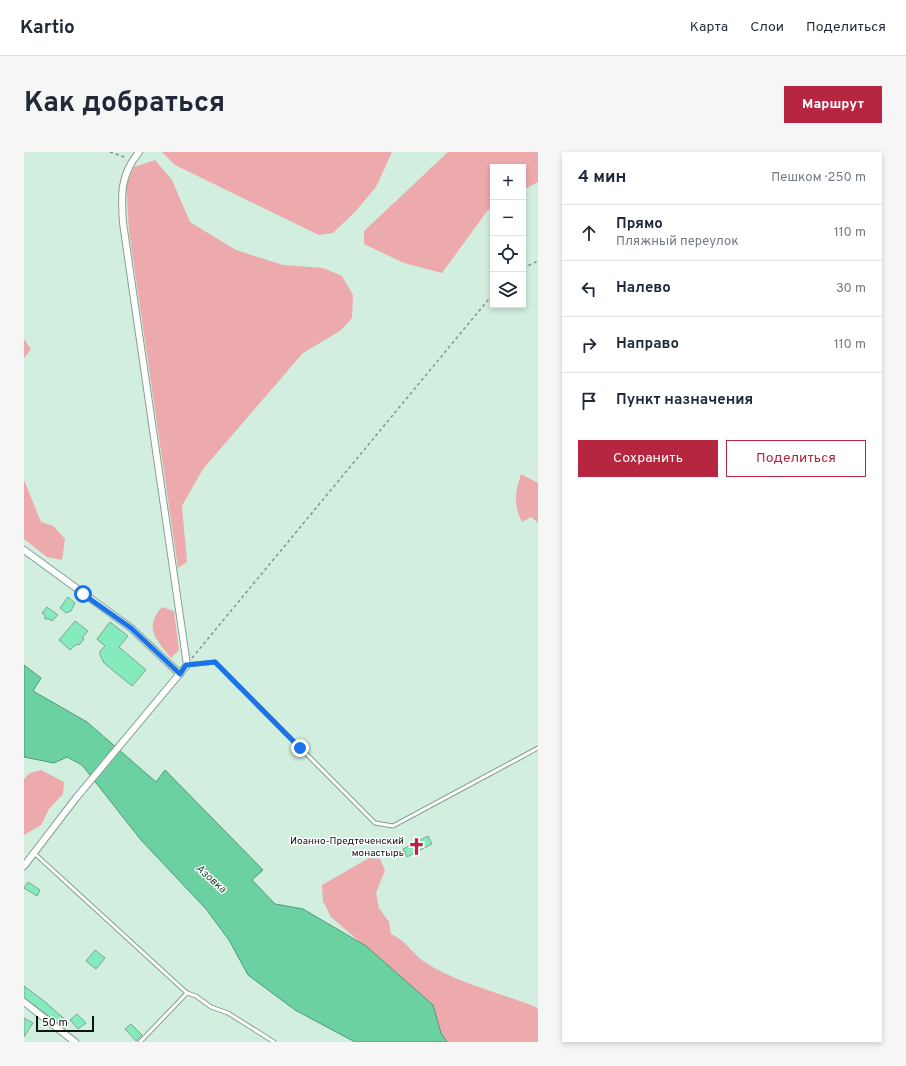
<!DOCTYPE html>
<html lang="ru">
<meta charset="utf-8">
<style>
body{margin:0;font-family:Overpass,sans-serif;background:#f6f6f7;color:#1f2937}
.controls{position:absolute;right:12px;top:12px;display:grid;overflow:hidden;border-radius:0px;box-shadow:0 2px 6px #0003}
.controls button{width:36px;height:36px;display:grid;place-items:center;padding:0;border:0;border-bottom:1px solid #e0e1e3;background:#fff;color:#1f2937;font:20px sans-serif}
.scale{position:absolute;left:12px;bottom:10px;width:58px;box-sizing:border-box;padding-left:4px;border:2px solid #0b1611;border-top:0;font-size:11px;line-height:14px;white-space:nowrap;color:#0b1611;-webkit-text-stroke:3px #fff;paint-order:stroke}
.stop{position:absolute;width:12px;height:12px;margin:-9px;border:3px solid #1a73e8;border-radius:50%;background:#fff}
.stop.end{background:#1a73e8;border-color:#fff;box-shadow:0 1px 4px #0008}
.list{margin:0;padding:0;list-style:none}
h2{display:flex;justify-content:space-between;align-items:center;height:52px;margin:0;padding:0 16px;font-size:17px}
h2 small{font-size:13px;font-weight:400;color:#747a83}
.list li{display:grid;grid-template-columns:26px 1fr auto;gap:12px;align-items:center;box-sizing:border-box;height:56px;padding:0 16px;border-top:1px solid #e0e1e3}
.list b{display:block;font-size:15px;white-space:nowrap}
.list p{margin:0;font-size:13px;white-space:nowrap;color:#747a83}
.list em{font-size:13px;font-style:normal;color:#747a83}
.actions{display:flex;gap:8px;padding:12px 16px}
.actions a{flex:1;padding:9px 0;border:1px solid #b72640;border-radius:0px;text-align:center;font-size:14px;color:#b72640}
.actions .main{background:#b72640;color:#fff}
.icon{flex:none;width:22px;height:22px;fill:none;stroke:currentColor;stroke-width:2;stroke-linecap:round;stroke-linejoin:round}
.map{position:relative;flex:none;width:514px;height:890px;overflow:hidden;border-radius:0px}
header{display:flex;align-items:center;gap:24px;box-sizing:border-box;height:56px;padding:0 20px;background:#fff;border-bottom:1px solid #e0e1e3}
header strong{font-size:19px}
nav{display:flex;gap:22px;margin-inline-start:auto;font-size:14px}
.intro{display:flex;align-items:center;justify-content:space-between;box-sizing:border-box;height:96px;padding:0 24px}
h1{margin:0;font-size:28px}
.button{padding:10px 18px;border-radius:0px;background:#b72640;color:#fff;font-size:14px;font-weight:700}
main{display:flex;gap:24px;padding:0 24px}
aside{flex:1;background:#fff;border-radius:0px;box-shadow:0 2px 6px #0003}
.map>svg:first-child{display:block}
.green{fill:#edaaac}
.water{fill:#6bd1a3;stroke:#4e9977}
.building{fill:#84ebbc;stroke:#85a192}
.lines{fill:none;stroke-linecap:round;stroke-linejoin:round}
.service-casing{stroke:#84a091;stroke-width:5}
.minor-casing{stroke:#84a091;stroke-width:8}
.path{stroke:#7f948a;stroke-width:1.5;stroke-dasharray:3 3;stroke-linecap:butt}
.service{stroke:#fff;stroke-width:3}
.minor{stroke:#fff;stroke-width:6}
.route{stroke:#1a73e8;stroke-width:5}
.labels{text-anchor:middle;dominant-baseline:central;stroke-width:3;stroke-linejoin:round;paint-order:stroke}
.poi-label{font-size:10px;fill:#0b1611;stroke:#fff;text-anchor:end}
.water-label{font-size:11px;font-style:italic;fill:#234e3b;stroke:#fff}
</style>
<header>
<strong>Kartio</strong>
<nav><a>Карта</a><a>Слои</a><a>Поделиться</a></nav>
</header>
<div class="intro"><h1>Как добраться</h1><a class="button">Маршрут</a></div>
<main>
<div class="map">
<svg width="514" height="890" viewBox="0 0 514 890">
<rect width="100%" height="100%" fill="#d1eedf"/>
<g class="green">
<polygon points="138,0 368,0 352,35 331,60 309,81 295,83 151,13"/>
<polygon points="424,0 514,0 514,30 499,38 499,15 469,15 469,56 464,58 418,121 380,111 340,92 340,79"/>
<polygon points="131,8 148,28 166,70 212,98 259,113 299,116 318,124 329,143 328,166 316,179 279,201 179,317 158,354 163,410 154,416 105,79 102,32 110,15"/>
<polygon points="0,187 7,197 0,206"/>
<path d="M497,322l17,9v40l-7,-6 -9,5c-9,-19 -7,-28 -1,-48z"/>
<polygon points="0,328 17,370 29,374 41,387 38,408 23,405 0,387"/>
<path d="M138,455l12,4 5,39 -8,8c-14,-18 -28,-30 -9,-51z"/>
<polygon points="17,618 40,630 39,642 25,657 17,673 0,683 0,627 6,621"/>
<path d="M345,706l11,1 5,11 -9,23 3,15 10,14 2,12c16,7 21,20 35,29 29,19 77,31 110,44l2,3v32h-91l-6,-9 -8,-28 -102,-88 -8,-16 -1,-16z"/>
</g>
<polygon class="water" points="0,513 17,526 9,539 63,570 132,630 141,618 239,718 228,728 251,752 279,757 342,794 409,853 417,881 423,890 331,890 271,858 224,823 205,788 182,757 117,688 58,613 43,605 30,611 0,605"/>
<g class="building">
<polygon points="44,445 51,451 47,459 42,461 36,456"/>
<polygon points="23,455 34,463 28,469 25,467 21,467 21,463 18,461"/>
<polygon points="51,469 64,479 58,486 60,487 55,493 53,492 46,498 35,488"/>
<polygon points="86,470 104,484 95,495 122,518 108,534 80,511 76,503 76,499 81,494 73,487"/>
<polygon points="404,684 408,692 383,705 379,697"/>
<polygon points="4,730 16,738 13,744 0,736"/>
<polygon points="71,798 81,806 72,817 62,809"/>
<polygon points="0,834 20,849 45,871 41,876 0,846"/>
<polygon points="53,862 62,871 54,877 46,868"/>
<polygon points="0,866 9,871 0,885"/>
<polygon points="107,872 118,883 112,889 101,877"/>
</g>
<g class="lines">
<defs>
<g id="service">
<polyline points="163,513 191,510 351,671 369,674 514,596"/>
<polyline points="10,701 163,841 172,844 187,855 204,861 250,890"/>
<polyline points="116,890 163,841"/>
</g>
<g id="minor">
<polyline points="0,398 107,476 156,522"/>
<path d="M0,714l52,-68 111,-133 -64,-442c-2,-28 -3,-48 16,-71"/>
<polyline points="0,850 51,890"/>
</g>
</defs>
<use href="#service" class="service-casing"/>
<use href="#minor" class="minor-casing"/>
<g class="path">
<polyline points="86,0 103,6"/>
<polyline points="499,116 514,109"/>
<polyline points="168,506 469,142"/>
</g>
<use href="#service" class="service"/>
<use href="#minor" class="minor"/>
</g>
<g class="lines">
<polyline class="route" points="59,442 107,476 156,522 162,513 191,510 276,596"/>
</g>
<defs>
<symbol id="church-bare" viewBox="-9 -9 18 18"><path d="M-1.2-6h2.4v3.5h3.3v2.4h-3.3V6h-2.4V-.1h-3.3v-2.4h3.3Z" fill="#b72640" stroke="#fff" stroke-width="2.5" paint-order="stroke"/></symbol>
</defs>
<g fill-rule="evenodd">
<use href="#church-bare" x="380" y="682" width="25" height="25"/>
</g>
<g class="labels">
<g class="poi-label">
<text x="380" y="689">Иоанно-Предтеченский<tspan x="380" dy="12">монастырь</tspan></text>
</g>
<g class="water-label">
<text transform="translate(187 727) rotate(42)">Азовка</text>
</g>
</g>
</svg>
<div class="controls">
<button>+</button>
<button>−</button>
<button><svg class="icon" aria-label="locate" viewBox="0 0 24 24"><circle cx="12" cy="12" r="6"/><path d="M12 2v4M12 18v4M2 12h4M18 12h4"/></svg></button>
<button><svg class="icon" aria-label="layers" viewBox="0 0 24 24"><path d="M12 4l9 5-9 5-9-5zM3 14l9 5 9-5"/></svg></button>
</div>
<div class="scale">50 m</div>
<div class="stop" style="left:59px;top:442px"></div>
<div class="stop end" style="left:276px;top:596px"></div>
</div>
<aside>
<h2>4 мин<small>Пешком · 250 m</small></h2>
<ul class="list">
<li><svg class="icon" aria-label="ahead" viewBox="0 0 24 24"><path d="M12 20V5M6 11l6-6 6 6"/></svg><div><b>Прямо</b><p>Пляжный переулок</p></div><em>110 m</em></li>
<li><svg class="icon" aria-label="left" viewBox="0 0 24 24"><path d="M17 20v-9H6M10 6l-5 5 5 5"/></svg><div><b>Налево</b></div><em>30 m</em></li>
<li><svg class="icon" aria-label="right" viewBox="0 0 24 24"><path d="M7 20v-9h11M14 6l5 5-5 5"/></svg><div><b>Направо</b></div><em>110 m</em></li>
<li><svg class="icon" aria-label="arrive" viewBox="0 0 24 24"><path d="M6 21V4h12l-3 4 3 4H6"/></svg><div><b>Пункт назначения</b></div></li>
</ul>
<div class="actions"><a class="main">Сохранить</a><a>Поделиться</a></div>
</aside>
</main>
